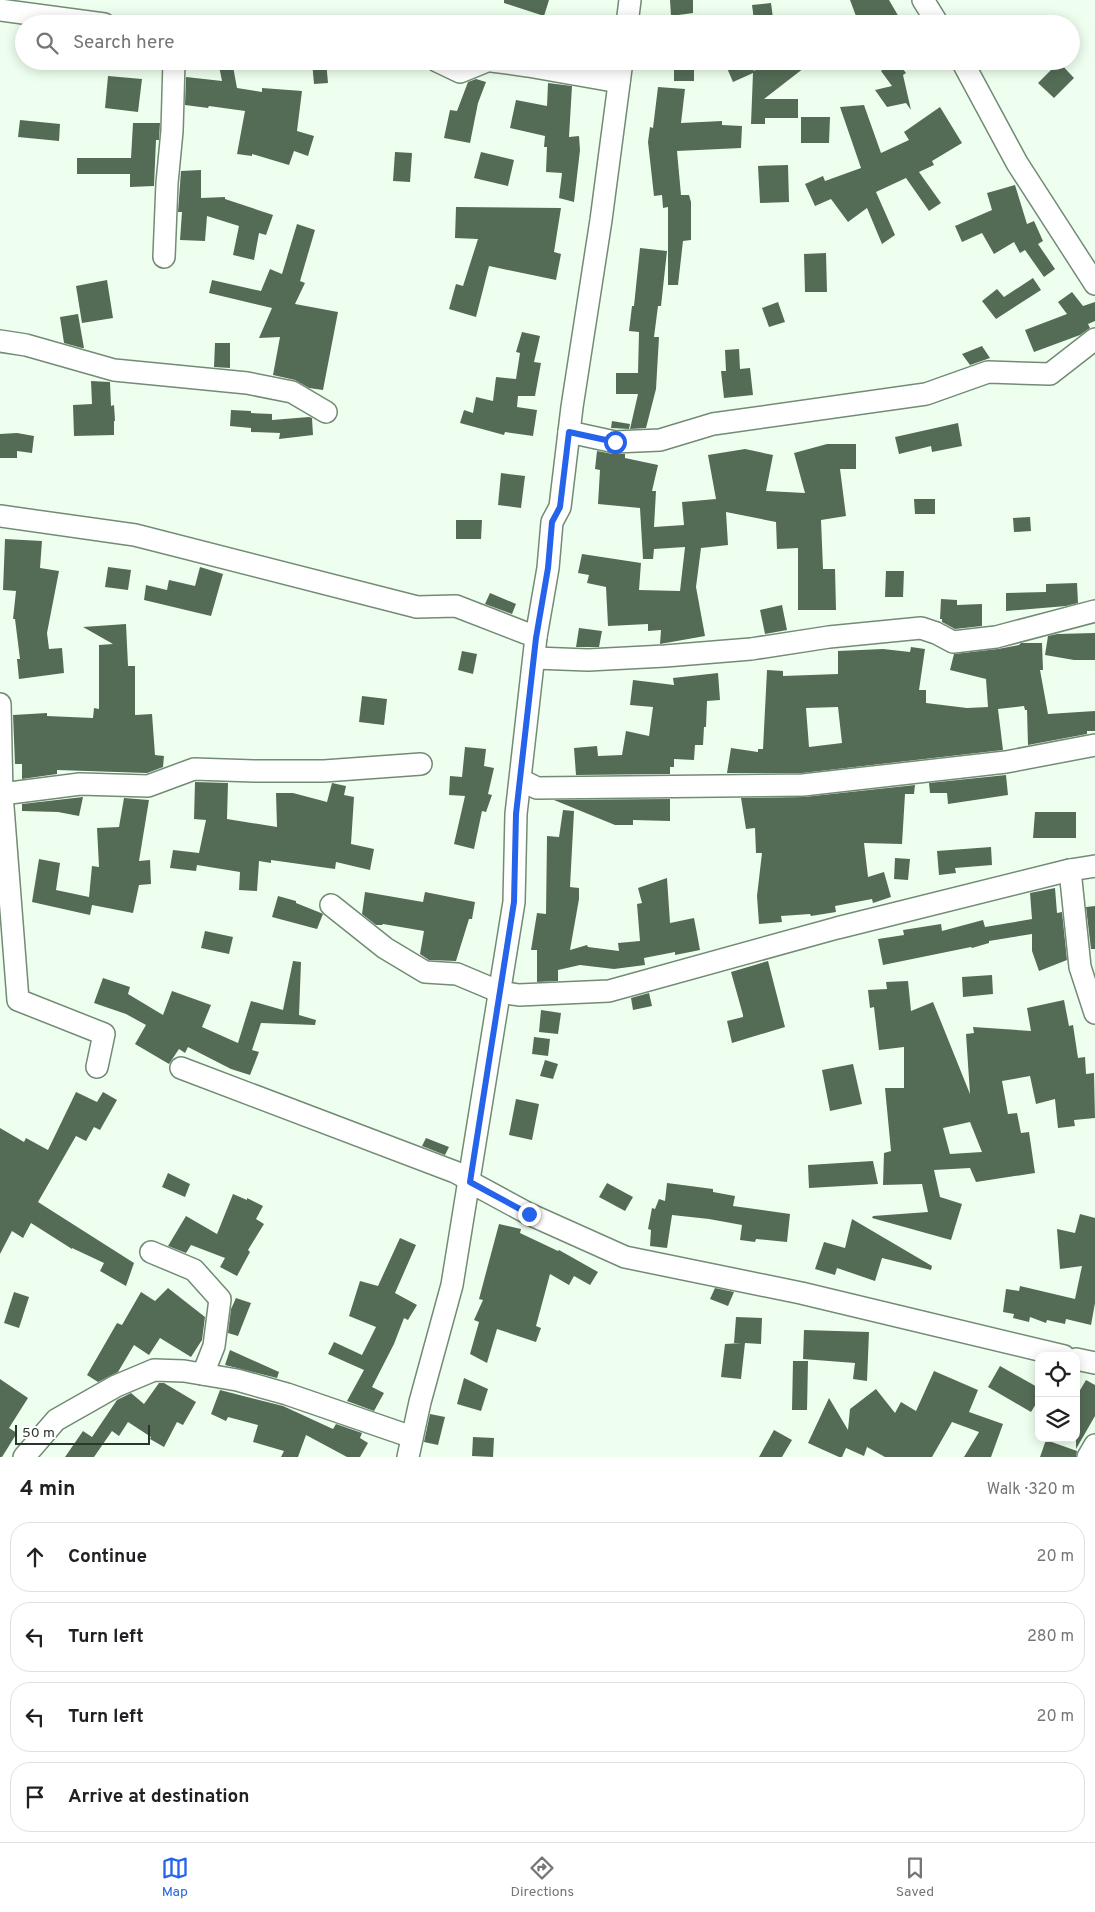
<!DOCTYPE html>
<meta charset="utf-8">
<style>
body{margin:0;font-family:Overpass,sans-serif;background:#f6f6f6;color:#202124}
.controls{position:absolute;right:15px;bottom:15px;display:grid;overflow:hidden;border-radius:10px;box-shadow:0 2px 12px #0003}
.controls button{width:45px;height:45px;display:grid;place-items:center;padding:0;border:0;border-bottom:1px solid #e0e0e0;background:#fff;color:#202124;font:25px sans-serif}
.scale{position:absolute;left:15px;bottom:12px;width:135px;box-sizing:border-box;padding-left:5px;border:2px solid #2a352b;border-top:0;font-size:14px;line-height:18px;white-space:nowrap;color:#2a352b;-webkit-text-stroke:4px #fff;paint-order:stroke}
.stop{position:absolute;width:15px;height:15px;margin:-11px;border:4px solid #2563eb;border-radius:50%;background:#fff}
.stop.end{background:#2563eb;border-color:#fff;box-shadow:0 1px 5px #0008}
.list{margin:0;padding:0;list-style:none}
h2{display:flex;justify-content:space-between;align-items:center;height:65px;margin:0;padding:0 20px;font-size:21px}
h2 small{font-size:16px;font-weight:400;color:#757577}
.list li{display:grid;grid-template-columns:32px 1fr auto;gap:15px;align-items:center;box-sizing:border-box;height:70px;margin:0 10px 10px;padding:0 10px;border:1px solid #e0e0e0;border-radius:20px}
.list b{display:block;font-size:19px;white-space:nowrap}
.list em{font-size:16px;font-style:normal;color:#757577}
.icon{flex:none;width:28px;height:28px;fill:none;stroke:currentColor;stroke-width:2;stroke-linecap:round;stroke-linejoin:round}
.map{position:relative;flex:none;width:1095px;height:1457px;overflow:hidden}
.search{position:absolute;background:#fff;box-shadow:0 2px 12px #0003;left:15px;right:15px;top:15px;height:55px;display:flex;align-items:center;gap:12px;box-sizing:border-box;padding:0 18px;border-radius:28px;color:#757577;font-size:19px}
.sheet{height:385px;background:#fff}
nav{display:flex;justify-content:space-around;align-items:center;box-sizing:border-box;height:70px;border-top:1px solid #e0e0e0;background:#fff;font-size:14px;color:#757577}
nav a{display:grid;justify-items:center;gap:2px}
nav .on{color:#2563eb}
.map>svg:first-child{display:block}
.building{fill:#546c56;fill-rule:evenodd}
.lines{fill:none;stroke-linecap:round;stroke-linejoin:round}
.minor-casing{stroke:#728b74;stroke-width:24}
.minor{stroke:#fff;stroke-width:21}
.route{stroke:#2563eb;stroke-width:6}
</style>
<div class="map">
<svg width="1095" height="1457" viewBox="0 0 1095 1457">
<rect width="100%" height="100%" fill="#eeffef"/>
<g class="building">
<polygon points="504,0 549,0 544,16 504,3"/>
<polygon points="670,0 693,0 693,13 671,16"/>
<polygon points="850,0 889,0 903,24 859,24"/>
<polygon points="771,3 773,18 754,20 752,5"/>
<polygon points="218,61 232,61 237,88 262,92 262,88 302,91 297,131 314,136 308,156 294,151 289,165 252,154 252,156 237,154 245,111 209,106 208,108 185,105 186,77 222,81"/>
<polygon points="312,61 326,61 328,83 314,84"/>
<rect x="674" y="61" width="20" height="20"/>
<polygon points="724,61 750,61 754,71 767,61 813,61 764,99 798,99 798,118 765,118 765,124 751,124 753,73 733,82"/>
<polygon points="878,61 897,61 906,73 903,75 911,110 906,103 887,107 875,90 892,86 881,71 883,69"/>
<polygon points="1059,62 1074,78 1054,98 1038,83"/>
<polygon points="108,76 142,79 138,112 105,108"/>
<polygon points="476,79 486,82 478,103 470,143 444,138 450,110 457,111 468,82"/>
<polygon points="548,83 572,86 569,137 579,136 580,150 574,202 559,198 562,173 546,172 547,147 544,147 545,136 510,128 516,100 547,106"/>
<polygon points="658,87 685,89 681,123 722,121 722,125 742,126 741,148 677,151 681,195 689,195 691,202 691,240 683,241 678,285 668,285 668,207 663,208 662,195 654,196 648,142 650,127 653,128"/>
<polygon points="864,105 881,153 909,140 904,132 940,107 962,143 932,161 934,165 919,172 941,203 929,211 906,178 876,192 895,235 882,244 867,208 848,222 831,199 815,206 805,184 823,176 825,181 861,168 840,107"/>
<polygon points="801,117 830,117 829,143 801,143"/>
<polygon points="20,120 60,124 59,141 18,137"/>
<polygon points="133,123 160,123 159,140 156,140 154,186 130,187 130,174 77,174 77,158 131,158"/>
<polygon points="395,152 412,153 410,182 393,181"/>
<polygon points="481,152 514,160 508,186 474,178"/>
<polygon points="788,165 789,202 760,203 758,166"/>
<polygon points="201,170 201,198 225,197 225,199 273,215 266,235 259,233 254,260 233,255 239,226 207,216 205,241 180,240 182,212 178,212 181,171"/>
<polygon points="1015,185 1027,224 1034,221 1043,241 1038,244 1055,269 1044,277 1025,250 1020,253 1014,242 994,254 982,233 962,242 955,226 992,210 987,193"/>
<polygon points="456,207 561,208 554,252 561,254 556,280 489,266 476,317 449,309 456,284 463,286 478,239 455,238"/>
<polygon points="297,224 315,230 300,281 305,283 295,304 338,312 323,390 309,388 295,380 273,375 280,337 259,338 272,308 209,293 212,280 261,291 270,269 282,274"/>
<polygon points="640,248 667,251 661,306 658,306 654,337 659,337 656,389 646,428 630,429 638,394 616,394 616,373 638,373 639,332 629,331 632,306 634,306"/>
<polygon points="826,253 827,292 805,292 804,254"/>
<polygon points="1033,278 1041,290 996,319 982,301 997,289 1004,297"/>
<polygon points="107,280 113,318 82,323 76,286"/>
<polygon points="1072,292 1083,306 1095,302 1095,321 1088,324 1090,328 1080,335 1034,352 1025,330 1067,314 1058,302"/>
<polygon points="778,302 785,322 769,327 762,308"/>
<polygon points="78,314 84,348 82,348 64,343 60,317"/>
<polygon points="522,332 540,336 534,362 541,363 535,396 518,396 517,407 537,410 533,436 505,432 504,435 460,423 464,410 473,413 476,397 493,401 496,377 516,379 520,353 516,352"/>
<polygon points="215,343 230,343 230,368 214,367"/>
<polygon points="982,346 990,358 970,365 962,354"/>
<polygon points="739,349 740,369 750,368 753,395 724,398 721,371 726,371 725,350"/>
<polygon points="91,381 110,382 111,406 114,405 115,421 114,421 114,435 74,436 73,405 92,404"/>
<polygon points="231,410 251,411 251,413 272,414 272,420 309,417 312,418 313,435 279,439 280,433 251,432 251,428 230,426"/>
<polygon points="612,421 630,424 629,429 611,428"/>
<polygon points="958,423 962,446 932,452 931,446 899,454 895,437"/>
<polygon points="17,433 34,436 32,453 17,451 17,458 0,458 0,434"/>
<polygon points="827,444 856,444 856,469 840,469 846,516 821,520 823,569 835,569 836,610 798,610 798,548 777,549 776,522 726,512 728,545 701,548 696,587 705,636 660,644 661,630 648,631 648,624 608,626 606,587 587,583 589,575 578,573 582,554 641,563 639,590 680,591 685,547 654,549 653,559 643,559 640,508 598,504 600,470 595,469 597,451 613,454 625,454 625,458 658,465 652,491 656,491 654,527 684,525 682,502 716,499 708,455 745,449 773,455 766,491 805,493 794,453"/>
<polygon points="501,473 525,476 521,508 498,505"/>
<polygon points="914,499 935,499 935,514 915,514"/>
<polygon points="1030,517 1031,531 1014,532 1013,518"/>
<polygon points="456,520 482,520 481,539 456,539"/>
<polygon points="5,539 42,541 40,568 59,571 47,633 49,649 62,648 64,673 19,679 17,659 20,659 15,619 13,619 16,591 3,590"/>
<polygon points="108,567 131,570 128,590 105,587"/>
<polygon points="200,567 223,574 211,616 144,600 146,585 167,590 169,580 195,586"/>
<polygon points="886,571 904,571 903,597 885,597"/>
<polygon points="1077,583 1078,603 1066,606 1006,611 1006,593 1046,592 1046,584"/>
<polygon points="490,593 516,604 512,614 485,604"/>
<polygon points="941,599 957,600 957,605 982,604 982,626 955,629 942,622 942,619 940,619"/>
<polygon points="782,605 787,630 765,634 760,610"/>
<polygon points="126,624 128,666 135,666 135,715 152,714 155,755 164,756 163,767 147,773 57,770 57,774 22,779 22,764 15,764 13,715 47,713 47,716 93,718 94,708 99,709 99,645 113,644 83,627"/>
<polygon points="579,628 602,631 599,647 576,647"/>
<polygon points="1095,633 1095,660 1074,660 1045,655 1048,636 1057,634"/>
<path d="M1021,643h21l1,27h-3l8,44 47,-3v20h-8v3l-59,11 -1,-35h-2l-1,-4 -26,3 5,41 -201,23h-75l4,-25 27,4v-3h5l4,-79 16,1v5l55,-2v-23l45,-2 27,3 1,-5 14,2 -6,41h7v13l41,5 21,-1 -2,-28 -36,-9 4,-16 44,-5 21,-4zM838,707l4,36 -33,4 -3,-39z"/>
<polygon points="462,651 477,654 473,674 458,670"/>
<polygon points="718,673 720,700 707,701 706,727 704,727 703,745 695,745 694,760 674,759 674,767 670,767 670,774 576,775 574,748 597,746 598,756 622,755 626,731 649,736 653,707 630,705 633,680 674,685 673,678"/>
<polygon points="362,696 387,699 384,725 359,722"/>
<polygon points="465,747 486,749 484,766 494,768 488,794 492,795 486,812 482,811 474,849 454,844 465,796 449,795 450,776 462,777"/>
<polygon points="1006,775 1008,795 948,804 947,793 930,793 929,783"/>
<polygon points="195,782 228,783 227,819 277,827 276,793 293,793 327,802 332,783 346,786 344,795 354,797 351,844 374,849 370,870 336,862 335,869 271,860 271,863 259,861 257,891 239,890 240,872 197,865 196,871 170,868 173,850 199,853 206,820 194,819"/>
<polygon points="915,785 914,794 905,794 902,844 864,843 868,877 884,872 891,897 873,903 872,899 835,906 836,912 811,916 810,914 781,916 782,922 759,924 757,896 762,853 756,853 755,828 746,829 741,798 804,797"/>
<polygon points="83,797 79,816 58,812 22,811 22,804"/>
<polygon points="124,798 149,800 139,861 150,860 151,884 139,885 133,913 92,905 90,915 32,902 39,859 60,863 56,890 89,897 92,866 99,867 97,828 119,827"/>
<polygon points="670,799 670,821 633,820 633,825 615,825 554,800"/>
<polygon points="563,810 574,811 570,887 579,888 579,899 570,950 587,945 588,947 619,951 618,943 640,941 637,904 642,903 638,888 667,878 670,923 694,918 700,950 675,955 675,952 644,958 645,965 614,969 580,965 558,970 558,981 537,982 537,950 531,950 537,913 546,914 547,836 559,837"/>
<polygon points="1035,812 1076,812 1076,838 1033,838"/>
<polygon points="991,847 992,865 955,868 956,873 939,875 937,851"/>
<polygon points="895,858 910,859 908,880 894,879"/>
<polygon points="1055,888 1057,913 1062,912 1067,960 1039,971 1032,951 1032,934 989,941 989,943 972,948 971,947 883,965 878,939 904,935 903,930 941,924 942,931 983,920 985,927 1032,919 1030,893"/>
<polygon points="365,892 423,902 425,892 475,902 472,919 469,919 456,961 429,960 420,954 424,931 383,924 382,925 376,925 362,914"/>
<polygon points="278,896 296,901 296,903 321,913 323,914 317,929 272,917"/>
<polygon points="1095,906 1095,949 1091,949 1086,907"/>
<polygon points="205,931 233,937 229,954 201,948"/>
<polygon points="293,961 301,962 299,1015 316,1020 315,1025 261,1023 252,1050 259,1052 250,1075 231,1069 188,1047 185,1053 179,1049 169,1064 135,1044 146,1025 126,1014 94,1003 103,978 130,987 128,994 163,1015 172,991 211,1005 202,1027 238,1043 251,1001 283,1010"/>
<polygon points="768,961 785,1027 732,1043 727,1021 743,1017 743,1015 731,972"/>
<polygon points="992,975 993,994 963,997 962,977"/>
<path d="M908,981l3,30 22,-9 37,92 -4,-60 8,-1 -1,-6 58,4 -4,-23 37,-8 5,26 4,-1 5,33 7,-1 1,17 8,-1 1,45 -21,2 1,6 -17,2 -3,-29 -19,5 -6,-28 -28,5 6,33 9,-1 4,20 8,-1 6,41 -59,9 -6,-14 -36,2 6,27 22,7 -11,36 -79,-22 1,-2 55,-4 -6,-28 -39,1 1,-32 7,-2 -6,-63h19v-41l-25,3 -5,-43 -4,1 -2,-18 19,-1 -1,-7zM970,1122l12,30 -32,2 -7,-26z"/>
<polygon points="649,993 652,1006 633,1010 631,998"/>
<polygon points="541,1010 561,1013 558,1034 539,1032"/>
<polygon points="534,1037 550,1039 548,1056 532,1054"/>
<polygon points="545,1060 558,1064 553,1079 540,1076"/>
<polygon points="853,1064 862,1104 830,1111 822,1070"/>
<polygon points="76,1092 97,1102 103,1092 117,1100 100,1130 94,1127 86,1141 76,1136 38,1202 134,1263 126,1286 100,1271 104,1263 72,1248 72,1249 31,1223 23,1238 12,1231 0,1254 0,1128 24,1142 26,1138 48,1150"/>
<polygon points="516,1099 539,1104 532,1140 509,1135"/>
<polygon points="426,1138 449,1147 445,1155 422,1146"/>
<polygon points="873,1161 878,1184 809,1188 808,1165"/>
<polygon points="168,1173 190,1184 185,1197 162,1187"/>
<polygon points="607,1183 633,1197 625,1211 599,1197"/>
<polygon points="667,1183 713,1189 713,1192 735,1196 733,1206 790,1214 787,1242 756,1239 755,1242 740,1240 742,1225 709,1219 672,1215 667,1248 650,1246 651,1230 648,1229 652,1208 655,1209 659,1199 665,1201"/>
<polygon points="233,1194 247,1200 247,1198 263,1206 256,1219 264,1224 248,1250 250,1252 237,1276 220,1267 225,1258 191,1245 186,1253 168,1246 186,1216 217,1234"/>
<polygon points="1080,1214 1095,1218 1095,1303 1091,1325 1066,1319 1065,1324 1047,1320 1046,1323 1030,1317 1029,1322 1013,1318 1014,1314 1003,1312 1006,1289 1019,1291 1020,1286 1075,1299 1082,1266 1060,1269 1057,1229 1075,1233"/>
<polygon points="852,1219 932,1266 931,1270 882,1258 875,1281 837,1268 835,1275 815,1269 824,1242 845,1248"/>
<polygon points="499,1224 521,1229 520,1233 558,1251 559,1250 598,1272 590,1285 574,1276 569,1285 550,1274 536,1326 541,1328 536,1342 497,1329 487,1363 470,1354 479,1322 474,1320 483,1300 479,1299"/>
<polygon points="400,1238 416,1245 395,1293 417,1305 408,1320 404,1318 394,1344 372,1387 384,1393 374,1411 347,1401 364,1370 328,1354 334,1342 362,1355 376,1327 349,1316 360,1281 378,1286"/>
<polygon points="168,1288 205,1317 202,1340 191,1357 160,1338 149,1355 134,1345 118,1372 98,1382 87,1375 117,1323 122,1325 141,1292 155,1301"/>
<polygon points="715,1288 734,1292 728,1306 710,1299"/>
<polygon points="14,1292 29,1297 19,1328 4,1323"/>
<polygon points="236,1298 251,1303 238,1336 228,1333 231,1309"/>
<polygon points="736,1317 762,1318 761,1344 745,1343 741,1379 721,1377 725,1344 742,1343 734,1343"/>
<polygon points="804,1330 869,1332 867,1381 853,1379 855,1363 803,1359"/>
<polygon points="230,1350 279,1372 277,1378 225,1365"/>
<polygon points="793,1361 808,1361 807,1410 792,1410"/>
<polygon points="1000,1366 1039,1388 1039,1399 1031,1412 988,1387"/>
<polygon points="934,1371 978,1390 969,1412 1003,1424 991,1457 964,1457 979,1432 952,1422 932,1457 885,1457 867,1447 864,1456 846,1448 842,1457 839,1457 808,1443 829,1398 848,1430 850,1409 876,1389 895,1413 901,1402 916,1411"/>
<polygon points="464,1378 488,1389 481,1411 457,1404"/>
<polygon points="0,1379 28,1398 9,1428 17,1433 2,1457 0,1457"/>
<polygon points="1086,1380 1095,1385 1095,1416 1076,1449 1076,1397"/>
<polygon points="159,1383 164,1383 196,1402 183,1425 177,1422 164,1447 150,1439 151,1437 128,1422 119,1436 112,1431 94,1457 65,1457 83,1431 92,1437 117,1400 131,1393 144,1404"/>
<polygon points="220,1390 283,1406 333,1429 336,1424 362,1433 360,1438 368,1443 360,1457 347,1457 306,1435 298,1457 281,1457 284,1451 253,1442 258,1425 228,1417 226,1421 211,1414"/>
<polygon points="430,1414 445,1417 438,1445 424,1442"/>
<polygon points="774,1430 792,1440 782,1457 759,1457"/>
<polygon points="473,1437 494,1438 493,1457 472,1456"/>
<polygon points="1046,1440 1077,1451 1076,1457 1040,1457"/>
</g>
<g class="lines">
<defs>
<g id="minor">
<polyline points="923,0 938,24"/>
<polyline points="0,10 104,24"/>
<polyline points="627,24 630,0"/>
<polyline points="437,61 460,72 487,61"/>
<polyline points="492,61 528,66 619,82"/>
<polyline points="962,61 1017,163 1095,284"/>
<polyline points="164,257 167,183 172,131 174,61"/>
<polyline points="0,341 26,345 114,370 247,383 292,392 326,412"/>
<polyline points="569,432 615,442 660,440 713,424 926,394 988,372 1050,374 1095,339"/>
<polyline points="0,516 135,535 417,607 456,606 536,637 516,814 514,902 452,1285 420,1402 408,1457"/>
<polyline points="536,637 548,568 552,522 560,507 572,407 601,220 622,61"/>
<polyline points="535,658 588,660 665,656 751,649 829,637 921,628 936,633 953,642 996,637 1095,611"/>
<polyline points="0,704 2,794 18,1000 104,1034 97,1067"/>
<polyline points="521,780 537,788 803,785 1006,762 1095,745"/>
<polyline points="2,794 80,784 148,786 194,769 254,771 324,771 421,764"/>
<polyline points="1070,870 1080,967 1095,1013"/>
<polyline points="331,905 385,948 425,972 457,974 500,992 519,995 609,991 837,928 1070,870 1095,866"/>
<polyline points="181,1068 455,1172 470,1180"/>
<polyline points="470,1182 529,1214 625,1257 801,1293 1064,1356"/>
<polyline points="151,1252 194,1270 220,1299 214,1346 203,1374"/>
<polyline points="1076,1359 1095,1363"/>
<polyline points="24,1457 56,1420 116,1386 154,1370 184,1371 237,1380 287,1394 412,1437"/>
<polyline points="1088,1457 1095,1445"/>
</g>
</defs>
<use href="#minor" class="minor-casing"/>
<use href="#minor" class="minor"/>
</g>
<g class="lines">
<polyline class="route" points="529,1214 470,1182 514,902 516,814 536,638 548,568 552,522 560,507 569,432 615,442"/>
</g>
</svg>
<div class="controls">
<button><svg class="icon" aria-label="locate" viewBox="0 0 24 24"><circle cx="12" cy="12" r="6"/><path d="M12 2v4M12 18v4M2 12h4M18 12h4"/></svg></button>
<button><svg class="icon" aria-label="layers" viewBox="0 0 24 24"><path d="M12 4l9 5-9 5-9-5zM3 14l9 5 9-5"/></svg></button>
</div>
<div class="scale">50 m</div>
<div class="stop" style="left:615px;top:442px"></div>
<div class="stop end" style="left:529px;top:1214px"></div>
<div class="search"><svg class="icon" aria-label="search" viewBox="0 0 24 24"><circle cx="10" cy="10" r="6"/><path d="M15 15l6 6"/></svg>Search here</div>
</div>
<section class="sheet">
<h2>4 min<small>Walk · 320 m</small></h2>
<ul class="list">
<li><svg class="icon" aria-label="ahead" viewBox="0 0 24 24"><path d="M12 20V5M6 11l6-6 6 6"/></svg><div><b>Continue</b></div><em>20 m</em></li>
<li><svg class="icon" aria-label="left" viewBox="0 0 24 24"><path d="M17 20v-9H6M10 6l-5 5 5 5"/></svg><div><b>Turn left</b></div><em>280 m</em></li>
<li><svg class="icon" aria-label="left" viewBox="0 0 24 24"><path d="M17 20v-9H6M10 6l-5 5 5 5"/></svg><div><b>Turn left</b></div><em>20 m</em></li>
<li><svg class="icon" aria-label="arrive" viewBox="0 0 24 24"><path d="M6 21V4h12l-3 4 3 4H6"/></svg><div><b>Arrive at destination</b></div></li>
</ul>
</section>
<nav>
<a class="on"><svg class="icon" aria-label="map" viewBox="0 0 24 24"><path d="M3 6l6-2 6 2 6-2v14l-6 2-6-2-6 2zM9 4v14M15 6v14"/></svg>Map</a>
<a><svg class="icon" aria-label="directions" viewBox="0 0 24 24"><path d="M12 3l9 9-9 9-9-9zM9 14v-3h6M13 9l2 2-2 2"/></svg>Directions</a>
<a><svg class="icon" aria-label="saved" viewBox="0 0 24 24"><path d="M7 4h10v16l-5-4-5 4z"/></svg>Saved</a>
</nav>
